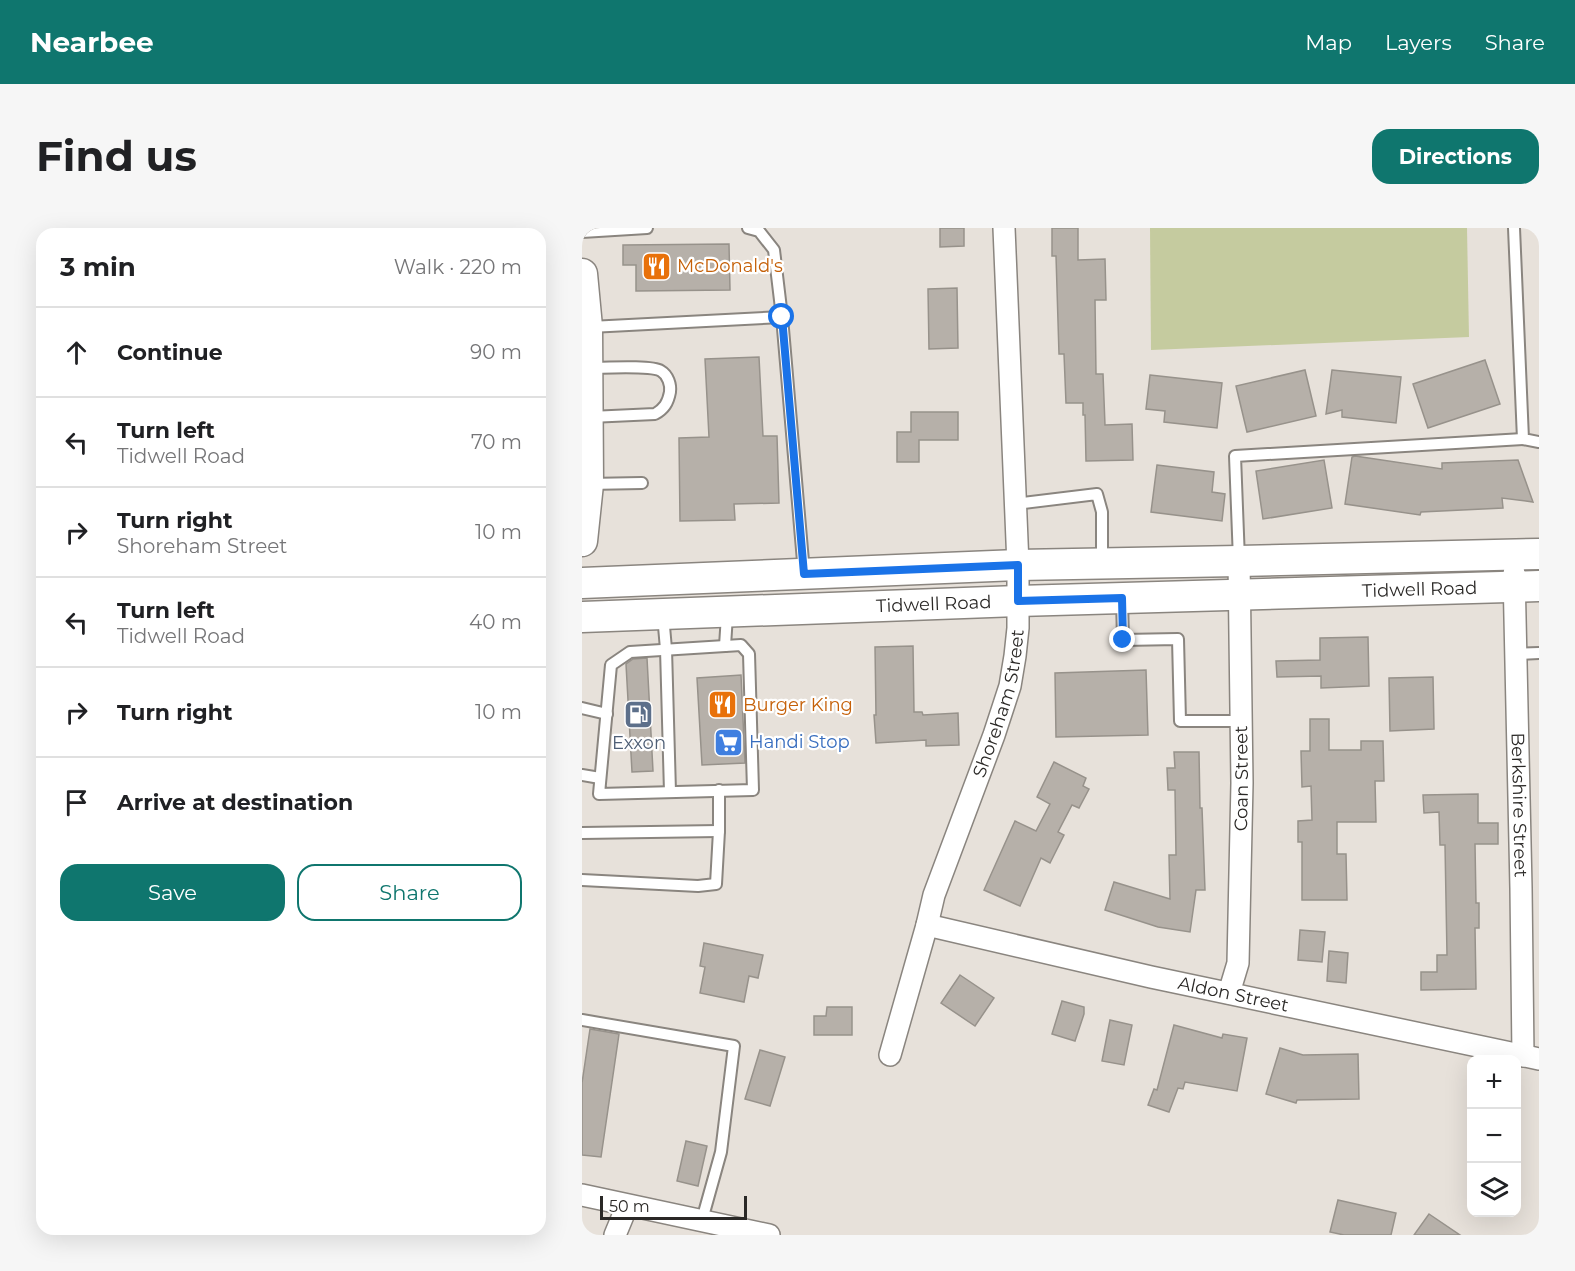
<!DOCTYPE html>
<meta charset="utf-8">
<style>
body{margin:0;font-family:Montserrat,sans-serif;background:#f6f6f6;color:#202124}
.controls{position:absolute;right:18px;bottom:18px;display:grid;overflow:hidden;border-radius:12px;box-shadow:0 6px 24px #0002}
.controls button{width:54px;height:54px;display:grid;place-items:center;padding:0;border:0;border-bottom:2px solid #e0e0e0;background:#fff;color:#202124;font:30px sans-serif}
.scale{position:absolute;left:18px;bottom:15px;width:147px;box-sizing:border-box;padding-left:6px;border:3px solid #2a2826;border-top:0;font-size:16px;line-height:21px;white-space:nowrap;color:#2a2826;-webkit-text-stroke:4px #fff;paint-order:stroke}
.stop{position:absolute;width:18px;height:18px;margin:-14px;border:4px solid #1a73e8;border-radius:50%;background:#fff}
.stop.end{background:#1a73e8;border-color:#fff;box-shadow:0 2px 6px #0008}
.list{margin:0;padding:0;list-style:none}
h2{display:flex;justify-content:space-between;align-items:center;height:78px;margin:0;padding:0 24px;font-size:26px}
h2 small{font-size:20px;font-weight:400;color:#757577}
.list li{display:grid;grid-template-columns:39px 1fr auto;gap:18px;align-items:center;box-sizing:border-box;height:90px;padding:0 24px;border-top:2px solid #e0e0e0}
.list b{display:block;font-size:22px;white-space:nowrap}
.list p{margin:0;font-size:20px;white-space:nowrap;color:#757577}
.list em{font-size:20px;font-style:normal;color:#757577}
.actions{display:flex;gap:12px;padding:18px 24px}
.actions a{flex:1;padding:14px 0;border:2px solid #0f766e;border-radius:18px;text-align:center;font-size:21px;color:#0f766e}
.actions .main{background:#0f766e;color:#fff}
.icon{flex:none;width:33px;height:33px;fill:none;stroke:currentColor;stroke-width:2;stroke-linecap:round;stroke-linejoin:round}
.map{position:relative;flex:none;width:957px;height:1007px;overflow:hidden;border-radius:18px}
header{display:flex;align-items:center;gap:36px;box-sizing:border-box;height:84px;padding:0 30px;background:#0f766e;color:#fff}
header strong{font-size:28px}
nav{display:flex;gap:33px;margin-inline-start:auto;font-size:21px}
.intro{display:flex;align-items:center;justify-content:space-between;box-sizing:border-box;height:144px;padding:0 36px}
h1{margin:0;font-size:42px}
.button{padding:15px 27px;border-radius:18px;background:#0f766e;color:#fff;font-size:21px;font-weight:700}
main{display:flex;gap:36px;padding:0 36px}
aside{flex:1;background:#fff;border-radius:18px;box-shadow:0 6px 24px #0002}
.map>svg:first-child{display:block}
.green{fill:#c5cb9f}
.building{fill:#b6b0a9;stroke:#97928b;stroke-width:1.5}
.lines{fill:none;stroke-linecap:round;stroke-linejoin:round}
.lane-casing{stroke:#8a857f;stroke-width:14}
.street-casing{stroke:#8a857f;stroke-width:24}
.secondary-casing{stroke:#8a857f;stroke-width:33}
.lane{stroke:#fff;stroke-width:10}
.street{stroke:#fff;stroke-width:21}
.secondary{stroke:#fff;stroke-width:30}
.route{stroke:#1a73e8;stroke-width:8}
.labels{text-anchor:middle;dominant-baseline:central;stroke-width:4.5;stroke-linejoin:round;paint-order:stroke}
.food-label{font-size:18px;fill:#c56008;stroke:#fff;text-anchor:start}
.street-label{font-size:18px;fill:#2a2826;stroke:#fff}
.shop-label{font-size:18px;fill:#366cbe;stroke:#fff;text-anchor:start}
.service-label{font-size:18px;fill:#4e5e75;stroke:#fff}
</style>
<header>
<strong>Nearbee</strong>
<nav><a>Map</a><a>Layers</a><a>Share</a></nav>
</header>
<div class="intro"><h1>Find us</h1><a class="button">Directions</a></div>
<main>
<aside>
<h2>3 min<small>Walk · 220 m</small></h2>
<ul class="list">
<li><svg class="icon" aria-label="ahead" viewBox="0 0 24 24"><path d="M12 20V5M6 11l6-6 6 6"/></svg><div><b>Continue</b></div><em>90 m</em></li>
<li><svg class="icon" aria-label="left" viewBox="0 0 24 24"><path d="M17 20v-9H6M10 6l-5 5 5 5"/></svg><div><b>Turn left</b><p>Tidwell Road</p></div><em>70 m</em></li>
<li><svg class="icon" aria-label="right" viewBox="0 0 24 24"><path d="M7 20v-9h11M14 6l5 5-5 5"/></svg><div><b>Turn right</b><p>Shoreham Street</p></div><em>10 m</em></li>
<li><svg class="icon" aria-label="left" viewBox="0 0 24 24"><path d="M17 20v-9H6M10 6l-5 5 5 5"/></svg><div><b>Turn left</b><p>Tidwell Road</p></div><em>40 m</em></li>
<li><svg class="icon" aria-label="right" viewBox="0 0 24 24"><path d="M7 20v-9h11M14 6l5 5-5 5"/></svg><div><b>Turn right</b></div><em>10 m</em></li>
<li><svg class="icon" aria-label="arrive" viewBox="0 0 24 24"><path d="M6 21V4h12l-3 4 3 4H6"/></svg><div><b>Arrive at destination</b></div></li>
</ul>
<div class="actions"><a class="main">Save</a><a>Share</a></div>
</aside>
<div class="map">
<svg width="957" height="1007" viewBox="0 0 957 1007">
<rect width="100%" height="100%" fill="#e7e1da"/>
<polygon class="green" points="568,0 885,0 887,109 569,122"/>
<g class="building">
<polygon points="358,0 382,0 382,18 358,19"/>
<polygon points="470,0 496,0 496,32 523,31 524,72 513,72 514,146 521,146 523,197 550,196 551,232 504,233 503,187 501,187 501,175 484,175 482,126 477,126 474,28 470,28"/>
<polygon points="147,16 148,62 54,63 54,37 41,37 41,17"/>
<polygon points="375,60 376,120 347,121 346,61"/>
<polygon points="177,129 181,208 195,208 197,275 152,276 153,292 98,293 97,210 127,209 123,131"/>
<polygon points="903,132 918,176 846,200 831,156"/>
<polygon points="723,142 734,188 665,204 654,158"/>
<polygon points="750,142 819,149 814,195 760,189 760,182 744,186"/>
<polygon points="568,147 640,155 635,200 582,194 583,183 564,181"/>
<polygon points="329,184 376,184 376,212 337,212 337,234 315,234 315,204 329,204"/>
<polygon points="773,228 860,241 860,235 936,232 951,274 920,270 921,280 839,284 838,287 763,276 770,229"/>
<polygon points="742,232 750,280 681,291 674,243"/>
<polygon points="575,237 632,244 630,264 643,266 640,293 569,284"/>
<polygon points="786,409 787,458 739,460 739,448 695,449 694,433 738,432 738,410"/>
<polygon points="331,418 332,484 340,484 341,487 376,485 377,517 344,518 344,512 294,515 292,487 294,487 293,419"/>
<polygon points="65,430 71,543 50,544 44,436 51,431"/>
<polygon points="564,442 566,507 474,509 473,445"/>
<polygon points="159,447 163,535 120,537 115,450"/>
<polygon points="851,449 852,501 808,503 807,450"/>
<polygon points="728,491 747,491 747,522 779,522 779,513 801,513 802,553 793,553 794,594 755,594 755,626 764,626 765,672 720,672 720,614 716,614 716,593 730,592 729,558 720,559 719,523 728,523"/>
<polygon points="592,524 617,524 618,580 620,580 623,662 614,662 608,704 576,699 523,682 532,654 588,671 587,627 594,627 593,562 586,562 585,540 593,540"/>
<polygon points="472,534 504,550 501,558 507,561 497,580 490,577 476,604 482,607 468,635 459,630 438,678 402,662 433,593 454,603 468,576 455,569"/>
<polygon points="896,566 896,595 916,595 916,616 893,616 894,675 897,675 897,700 893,700 894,761 839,762 839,744 855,744 855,727 865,727 863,617 858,617 857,584 842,585 841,567"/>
<polygon points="718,702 743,704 740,734 716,732"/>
<polygon points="122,715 181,727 176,750 167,748 162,774 118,765 123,739 118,738"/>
<polygon points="747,723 766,725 764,755 745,753"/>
<polygon points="378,747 412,770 393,798 359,775"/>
<polygon points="480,773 502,779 502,786 493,813 470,806"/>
<polygon points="245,779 270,779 270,807 232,807 232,788 244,788"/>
<polygon points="528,792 550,797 542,837 520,833"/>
<polygon points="592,797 640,810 641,806 665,810 655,863 603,854 601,861 596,860 587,884 566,877 572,861 575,862"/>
<polygon points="8,801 37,806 19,929 0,927 0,855"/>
<polygon points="698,820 721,827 776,826 777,871 715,872 714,875 684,866"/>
<polygon points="178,822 203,829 188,878 163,871"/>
<polygon points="104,913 125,918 116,958 95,953"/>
<polygon points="756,972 814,985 809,1007 762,1007 748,1004"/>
<polygon points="847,986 878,1007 832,1007"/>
</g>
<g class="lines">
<defs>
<g id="lane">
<polyline points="166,0 177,3 192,22 200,89 222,345"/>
<polyline points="932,0 941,211 957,214"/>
<polyline points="0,4 65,0"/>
<polyline points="8,99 200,89"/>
<path d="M8,189l65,-3c9,-5 13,-11 15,-22 1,-7 -2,-17 -9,-21 -10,-6 -57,-3 -71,-3"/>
<polyline points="6,256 60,255"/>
<polyline points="433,276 515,266 520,284 520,332"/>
<polyline points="657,332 653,228 941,211"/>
<polyline points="540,371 541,412 596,411 598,493 660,493"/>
<polyline points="81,387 84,421 88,564"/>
<polygon points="159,417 167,426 171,562 17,566 29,437 48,424"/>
<polyline points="143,418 145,387"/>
<polyline points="933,426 957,425"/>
<polyline points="0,480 25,486"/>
<polyline points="0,547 18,550"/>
<polyline points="0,605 137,603"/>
<polyline points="0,652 116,658 134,656 137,603 137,562"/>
<polyline points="0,792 152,818 139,924 120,992"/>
</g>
<g id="street">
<path id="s1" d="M932,345l7,315 2,168"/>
<path id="s2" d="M345,697l224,52 388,82"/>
<path id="s3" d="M647,765l9,-30 4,-180 -3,-222"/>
<path id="s4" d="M308,827l37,-130 7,-30 60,-160 16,-49 5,-30 3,-28v-63l-14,-337"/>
<polyline points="0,967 187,1007"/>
<polyline points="33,1007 45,978"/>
</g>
<g id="secondary">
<polyline points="0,46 5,99 6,256 0,313"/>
<polyline points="0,355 436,337 657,333 957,326"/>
<path id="s5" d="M0,389l436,-16 521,-15"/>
</g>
</defs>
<use href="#lane" class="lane-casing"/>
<use href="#street" class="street-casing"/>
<use href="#secondary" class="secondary-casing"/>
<use href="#lane" class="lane"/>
<use href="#street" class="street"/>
<use href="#secondary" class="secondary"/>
</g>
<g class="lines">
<polyline class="route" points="200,89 222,346 436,337 436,373 540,370 541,412"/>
</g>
<defs>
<symbol id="restaurant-square" viewBox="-11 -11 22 22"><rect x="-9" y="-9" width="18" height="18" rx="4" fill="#e8710a" stroke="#fff"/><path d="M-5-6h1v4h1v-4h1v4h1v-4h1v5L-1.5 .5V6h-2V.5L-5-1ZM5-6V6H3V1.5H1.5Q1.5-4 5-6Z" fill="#fff"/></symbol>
<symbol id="fuel-square" viewBox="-11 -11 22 22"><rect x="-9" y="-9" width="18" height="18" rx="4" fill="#5c6f8a" stroke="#fff"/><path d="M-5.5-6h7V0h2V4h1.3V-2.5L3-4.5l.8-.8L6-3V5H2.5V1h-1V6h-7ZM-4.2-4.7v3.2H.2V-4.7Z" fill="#fff"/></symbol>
<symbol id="supermarket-square" viewBox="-11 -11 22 22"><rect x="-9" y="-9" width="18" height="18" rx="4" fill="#3f7fe0" stroke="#fff"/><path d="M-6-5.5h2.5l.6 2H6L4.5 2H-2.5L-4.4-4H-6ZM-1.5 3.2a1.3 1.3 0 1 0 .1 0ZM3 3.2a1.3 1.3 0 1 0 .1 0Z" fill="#fff"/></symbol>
</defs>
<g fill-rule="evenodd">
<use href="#restaurant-square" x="58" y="22" width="33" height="33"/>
<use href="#restaurant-square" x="124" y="460" width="33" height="33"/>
<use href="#fuel-square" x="40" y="470" width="33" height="33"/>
<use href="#supermarket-square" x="130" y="498" width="33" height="33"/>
</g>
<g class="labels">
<g class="food-label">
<text x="95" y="38">McDonald's</text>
<text x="161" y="477">Burger King</text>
</g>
<g class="street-label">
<text stroke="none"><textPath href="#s5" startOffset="838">Tidwell Road</textPath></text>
<text stroke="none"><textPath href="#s5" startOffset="352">Tidwell Road</textPath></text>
<text stroke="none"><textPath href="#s4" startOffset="369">Shoreham Street</textPath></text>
<text stroke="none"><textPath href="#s3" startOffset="216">Coan Street</textPath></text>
<text stroke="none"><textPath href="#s1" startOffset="232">Berkshire Street</textPath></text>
<text stroke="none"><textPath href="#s2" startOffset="314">Aldon Street</textPath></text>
</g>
<g class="shop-label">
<text x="167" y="514">Handi Stop</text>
</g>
<g class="service-label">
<text x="57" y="515">Exxon</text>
</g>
</g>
</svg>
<div class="controls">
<button>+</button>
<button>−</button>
<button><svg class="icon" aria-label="layers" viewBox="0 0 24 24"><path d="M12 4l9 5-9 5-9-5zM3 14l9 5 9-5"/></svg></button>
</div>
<div class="scale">50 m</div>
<div class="stop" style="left:200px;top:89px"></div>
<div class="stop end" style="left:541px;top:412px"></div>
</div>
</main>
